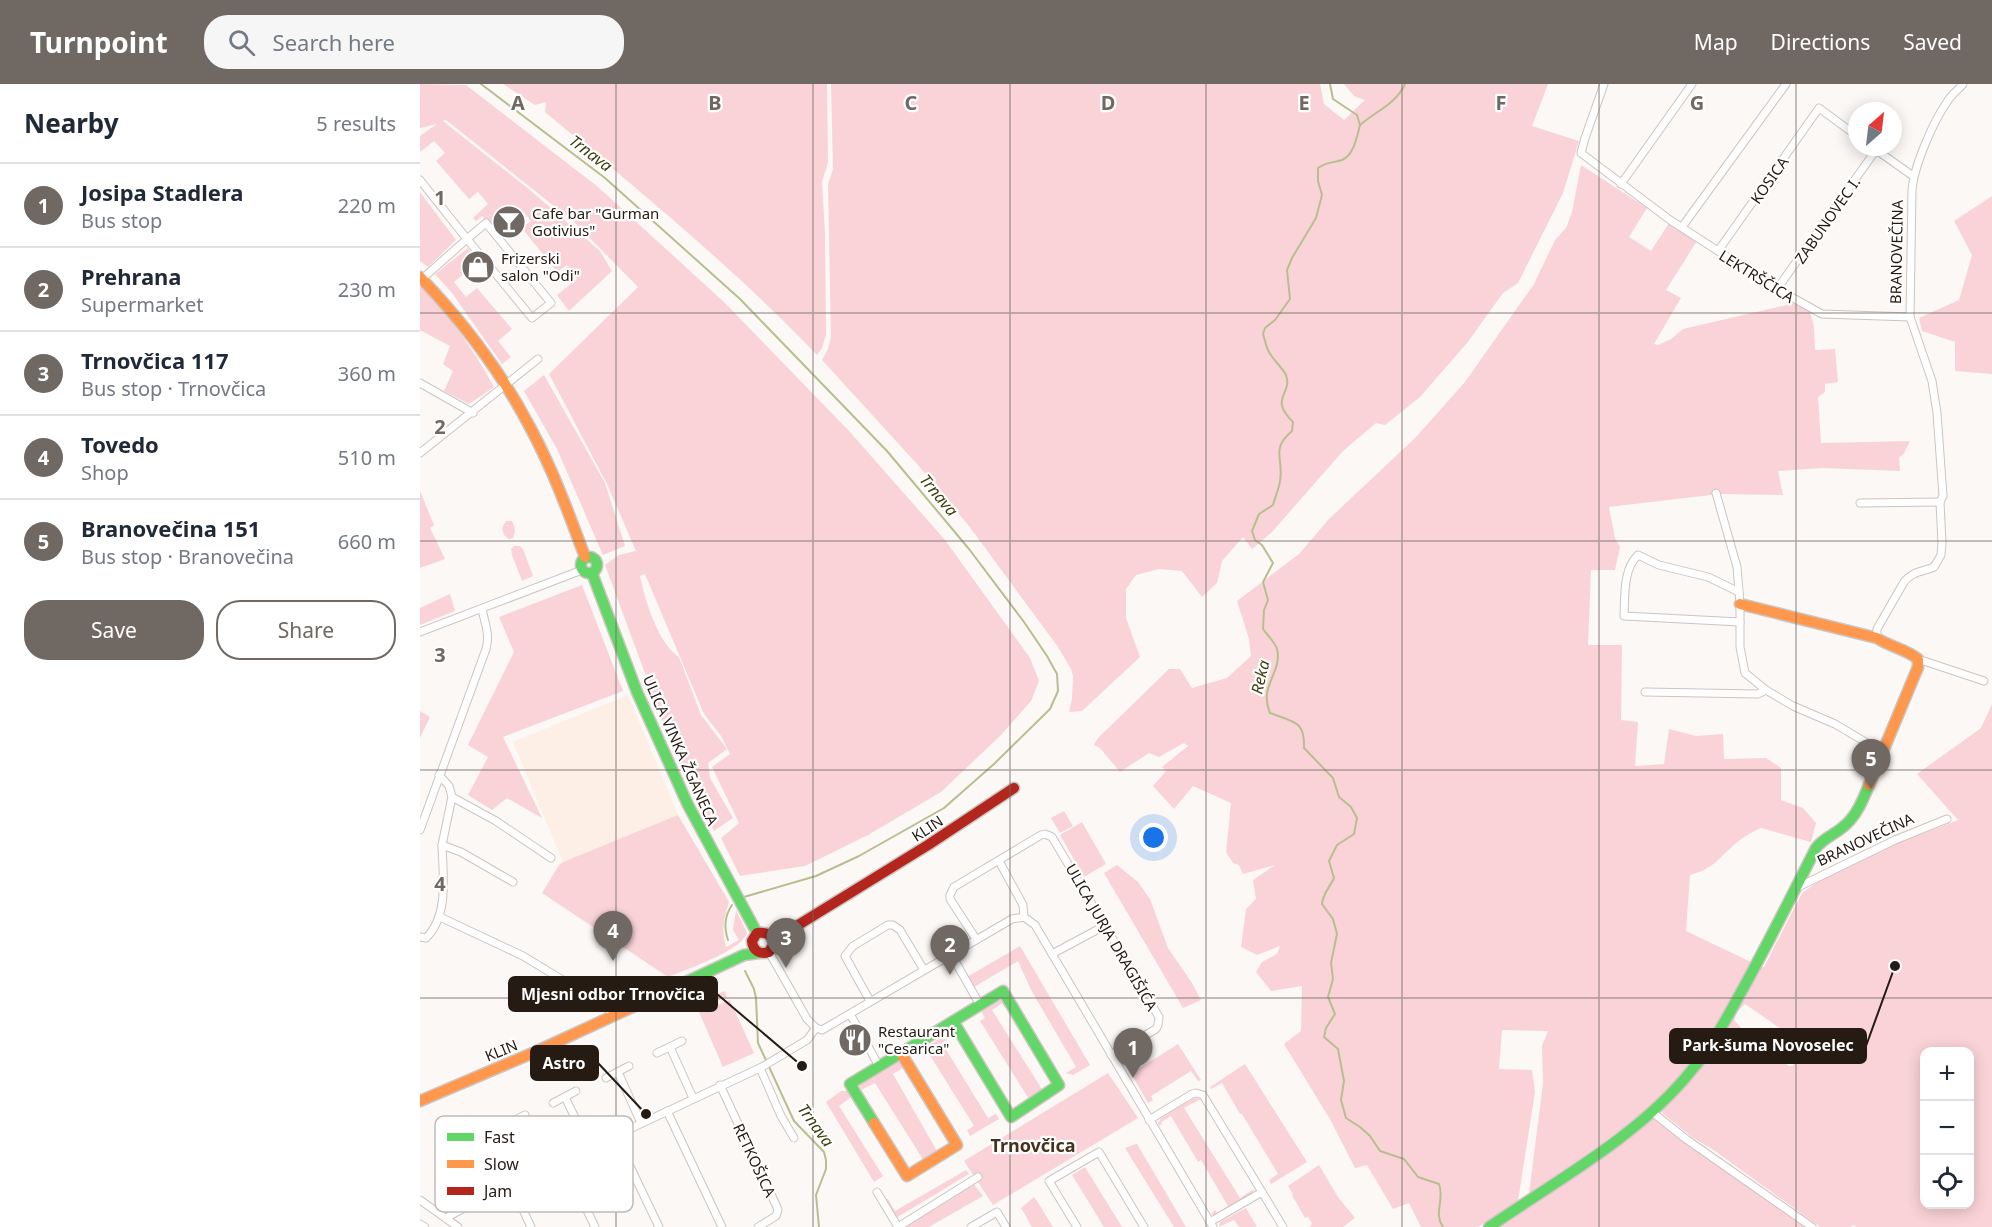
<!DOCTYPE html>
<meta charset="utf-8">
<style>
body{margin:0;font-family:"Noto Sans",sans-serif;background:#f6f6f7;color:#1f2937}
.controls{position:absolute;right:18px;bottom:18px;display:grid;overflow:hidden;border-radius:12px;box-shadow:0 3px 15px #0003}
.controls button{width:54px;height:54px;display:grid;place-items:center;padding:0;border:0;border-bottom:2px solid #e0e1e3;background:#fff;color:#1f2937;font:30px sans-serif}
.compass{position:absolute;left:1428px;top:18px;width:54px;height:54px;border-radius:50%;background:#fff;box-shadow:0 3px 15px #0003;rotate:28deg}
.you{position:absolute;left:734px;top:754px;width:21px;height:21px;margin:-15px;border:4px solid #fff;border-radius:50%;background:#1a73e8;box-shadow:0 0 0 9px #1a73e833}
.badge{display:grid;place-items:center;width:39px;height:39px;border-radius:50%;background:#706862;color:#fff;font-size:20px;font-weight:700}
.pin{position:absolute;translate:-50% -50px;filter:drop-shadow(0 2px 3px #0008)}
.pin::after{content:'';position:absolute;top:32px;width:21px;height:18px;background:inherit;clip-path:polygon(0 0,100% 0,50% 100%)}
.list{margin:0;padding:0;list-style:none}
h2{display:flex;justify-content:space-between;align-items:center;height:78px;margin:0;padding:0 24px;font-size:26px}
h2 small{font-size:20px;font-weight:400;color:#747a83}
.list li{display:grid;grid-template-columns:39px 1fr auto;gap:18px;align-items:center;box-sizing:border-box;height:84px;padding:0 24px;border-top:2px solid #e0e1e3}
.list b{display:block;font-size:22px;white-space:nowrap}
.list p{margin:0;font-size:20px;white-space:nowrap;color:#747a83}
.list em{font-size:20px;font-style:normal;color:#747a83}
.actions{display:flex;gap:12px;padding:18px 24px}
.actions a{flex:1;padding:14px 0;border:2px solid #706862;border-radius:24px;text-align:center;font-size:21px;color:#706862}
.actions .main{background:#706862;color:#fff}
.icon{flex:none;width:33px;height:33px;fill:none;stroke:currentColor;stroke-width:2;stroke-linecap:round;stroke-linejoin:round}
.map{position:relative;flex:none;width:1572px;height:1143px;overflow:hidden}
header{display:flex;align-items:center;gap:36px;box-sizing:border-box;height:84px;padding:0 30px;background:#706862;color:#fff}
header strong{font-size:28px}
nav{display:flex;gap:33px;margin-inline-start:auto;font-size:21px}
.search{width:420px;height:54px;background:#f6f6f7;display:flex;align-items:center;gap:15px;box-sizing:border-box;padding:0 21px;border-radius:24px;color:#747a83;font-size:22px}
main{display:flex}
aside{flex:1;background:#fff}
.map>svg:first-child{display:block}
.built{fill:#fdefe5}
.green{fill:#fad3d8;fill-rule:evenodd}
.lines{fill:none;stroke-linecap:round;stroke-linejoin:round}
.stream{stroke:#b7bf8f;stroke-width:2}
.street-casing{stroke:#ccc5c0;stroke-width:9}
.fast-casing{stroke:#ccc5c0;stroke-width:13}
.slow-casing{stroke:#ccc5c0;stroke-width:13}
.jam-casing{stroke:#ccc5c0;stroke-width:13}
.street{stroke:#fefefe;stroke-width:7}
.fast{stroke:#63d668;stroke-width:10}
.slow{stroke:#ff974d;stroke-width:10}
.jam{stroke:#b3261e;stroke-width:10}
.grid{fill:none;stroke:#706862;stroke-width:1.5;stroke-opacity:0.55}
.labels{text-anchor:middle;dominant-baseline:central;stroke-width:4.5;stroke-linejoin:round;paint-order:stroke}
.street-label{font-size:15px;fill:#251b12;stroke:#fff}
.poi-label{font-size:15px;fill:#251b12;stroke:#fff;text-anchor:start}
.water-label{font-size:16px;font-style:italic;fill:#3a410e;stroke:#fff}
.quarter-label{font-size:18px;font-weight:bold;fill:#47301c;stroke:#fff}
.key{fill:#fff;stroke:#bebbb8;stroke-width:1.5}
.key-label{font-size:16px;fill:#251b12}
.grid-label{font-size:20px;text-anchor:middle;font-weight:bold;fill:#706862;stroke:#fff;stroke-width:4.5;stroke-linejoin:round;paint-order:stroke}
.leader{fill:none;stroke:#251b12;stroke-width:2}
.callout-dot{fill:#251b12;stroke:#fff;stroke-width:2}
.callout{fill:#251b12;stroke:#251b12;stroke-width:2}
.callout-label{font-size:16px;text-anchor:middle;font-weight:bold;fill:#fff}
</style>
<header>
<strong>Turnpoint</strong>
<div class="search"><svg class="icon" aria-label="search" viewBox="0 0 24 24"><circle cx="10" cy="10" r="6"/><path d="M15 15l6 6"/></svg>Search here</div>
<nav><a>Map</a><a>Directions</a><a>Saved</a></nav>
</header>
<main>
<aside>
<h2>Nearby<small>5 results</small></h2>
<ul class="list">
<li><span class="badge">1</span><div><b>Josipa Stadlera</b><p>Bus stop</p></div><em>220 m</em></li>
<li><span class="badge">2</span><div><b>Prehrana</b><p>Supermarket</p></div><em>230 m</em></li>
<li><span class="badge">3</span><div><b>Trnovčica 117</b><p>Bus stop · Trnovčica</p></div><em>360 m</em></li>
<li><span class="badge">4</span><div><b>Tovedo</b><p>Shop</p></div><em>510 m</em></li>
<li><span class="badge">5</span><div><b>Branovečina 151</b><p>Bus stop · Branovečina</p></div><em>660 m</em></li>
</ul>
<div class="actions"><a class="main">Save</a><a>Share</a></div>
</aside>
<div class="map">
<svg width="1572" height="1143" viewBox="0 0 1572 1143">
<rect width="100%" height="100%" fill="#fbf8f6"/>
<polygon class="built" points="208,611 258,731 143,778 93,658"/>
<g class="green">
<path d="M0,0l46,1 132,102 126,115 126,130 95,108 85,118 9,23 -8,20 -30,34 -60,57 -73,43 -63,31 -65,10 -19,-38 18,-15 -27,-56 18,-13 -9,-18 -17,-22 -59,-140 -5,2c5,24 18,68 39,81l22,58 26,34 -19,14 2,15 23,40 -19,13 -47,-98 -62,-168 14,-10 17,-4 -29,-67 -58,-110 89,-87 -64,-65 -128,-102 -3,1 87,69 70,61 12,20 -43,40 -12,-16 20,-16 -10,-14 -10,7 -35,-44 9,-7 -11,-13 -12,10 -2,-2 -15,12 -9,-12 -6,5 -3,-3 15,-14 -10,-12 -9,7 -33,-38 9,-8 -11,-12 -14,11v-16l17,-12 -17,4z"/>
<path d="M83,0h324l1,78 -6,20 3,51 1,102 -4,13 -5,7c-84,-88 -179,-165 -272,-243l1,-10 -11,3z"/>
<polygon points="411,0 900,0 904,20 924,36 945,16 934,12 924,0 1128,0 1112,42 1159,57 1143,109 1098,199 1083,209 1047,259 1000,313 965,341 956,339 923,367 852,448 832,465 823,453 802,477 797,499 782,513 762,487 739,485 716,491 706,505 706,534 720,573 662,627 649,628 652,615 653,592 651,585 638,563 549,442 497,380 402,276 408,265 411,253 408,100 413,85"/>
<path d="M1161,81l66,43 -18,29 22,14 18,-28 28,18 -31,49 15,8 -27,46 4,1 13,-6 12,-10 112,-26 15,9 4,15 1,23 20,-1 3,33 -13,2v8l-7,5 3,46 89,-2 -7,14 -4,2 1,14 -78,-3 -44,3 5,24 -64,-1 -110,13 6,31 5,9 -5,23h-24l-3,75h34l-1,75 17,2 -3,44 29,-2 5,-35 27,7 27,-2 1,25 42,-1 15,10v32l22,8 13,15 -5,19 -50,-14c-7,3 -15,7 -21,12 -20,15 -23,28 -50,35l-4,56 67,32c-18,32 -35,65 -57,94 -44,57 -109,97 -167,137l14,-111 -1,-37 6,-15 -46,-1 -3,39 33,1 3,22 -17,109 -40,26h-57l-12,-24 -16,6 -26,-44 -12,3 -24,-47 -47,-77 17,-13 1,-45 -31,5 -15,-19 6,-10 15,-8 3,-8 -23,9 -16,-8 5,-38 10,-10 -3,-19 22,-15 -32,9 -4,-9 -6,-2 -7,-11 5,-49 -38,-17 -19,23 -21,-23 13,-15 -4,-4 26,-21 -4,-3 -25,14 -10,-4 -29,19 -20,-24 -6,-3 4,-7 71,-69h11l12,19 35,-10 24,-22 -2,-17 -12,-38 62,-47 29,-34 88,-83 49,-55 69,-98 21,-44 11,-12 6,-16z"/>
<polygon points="0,108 36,156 8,183 0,177"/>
<polygon points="1572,112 1572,290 1535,287 1535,258 1502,247 1499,234 1539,216 1552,171 1534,137"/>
<polygon points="48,164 55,174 44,184 46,188 34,198 46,213 57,204 92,245 78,257 91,273 82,280 32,209 15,190"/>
<path d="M0,202c30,30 54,64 74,101l-25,17 -25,-13 9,-20 -10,-7 7,-18 -30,-16z"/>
<polygon points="124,291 185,399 205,462 183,471 137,365 104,307"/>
<polygon points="0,407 14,441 10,444 25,475 0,484"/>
<path d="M86,437h6c3,7 4,10 1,17l-4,1 -5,-4 -2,-7z"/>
<polygon points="94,462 100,462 103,465 113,492 102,497 92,471 91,465"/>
<polygon points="162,501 203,607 83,653 122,734 87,714 72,726 48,711 68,673 48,661 94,568 79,533"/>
<polygon points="30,510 35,527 0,541 0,524"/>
<path d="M1572,620v523h-136l-3,-2 -2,2h-31l-105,-76 -23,-14 -30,-24 1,-4 32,-36 18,-22 13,-19 34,-66 4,1 38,-74 20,-14 56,-28 80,-31 -41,-46 64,-46zM1325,920l58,40 -10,22h-4l-39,-28 -16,-18 3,-8zM1504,968h46v152h-46z"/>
<polygon points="0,627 10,633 0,654"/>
<polygon points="644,727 653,742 640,749 631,734"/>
<path d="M258,731l51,87c-5,16 -8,28 -3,45l13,-7 -6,-10 3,-20 11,23c-6,18 -60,36 -79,44l-126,-84 17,-28 4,-3z"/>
<polygon points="662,738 686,780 664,793 640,751"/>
<polygon points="697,781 718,798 730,815 748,864 772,899 781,916 763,924 684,789"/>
<polygon points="600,862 670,981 653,991 646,989 656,983 611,906 598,877 554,903 547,893"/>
<polygon points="305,907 307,913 278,925 276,919"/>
<polygon points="580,915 589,921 585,924 582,919 572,926 623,1007 609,1015 560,937 565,934 560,925"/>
<polygon points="310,916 334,969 303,983 279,928"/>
<polygon points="524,951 527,956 522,959 568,1034 576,1030 579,1035 550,1052 547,1046 554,1042 506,965 495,971 490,971 492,966 509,956 512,960"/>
<polygon points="758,960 781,996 778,997 771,987 731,1012 733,1016 728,1019 701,972 706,969 717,986"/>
<polygon points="475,976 481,977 486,982 473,990 518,1069 504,1077 455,999 441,1006 439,999"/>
<polygon points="825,980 887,1078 851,1100 849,1096 858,1090 822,1030 820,1030 802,999 791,1005 790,1003"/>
<polygon points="688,989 718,1034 573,1121 544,1077"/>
<polygon points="421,1007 427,1007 434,1011 419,1022 463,1092 454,1098 406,1018"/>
<polygon points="774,1014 781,1015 764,1024 820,1114 834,1105 832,1110 795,1131 791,1130 795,1126 797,1129 808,1122 781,1076 778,1078 751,1032 741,1038 742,1040 739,1042 738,1039 741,1034"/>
<polygon points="1235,1034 1386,1143 1078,1143 1231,1035"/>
<polygon points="716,1060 717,1060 766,1143 754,1143 705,1064"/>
<polygon points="899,1081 918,1113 935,1134 923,1143 890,1143 892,1139 888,1133 885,1134 872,1111 873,1110 868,1102"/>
<polygon points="665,1083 702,1143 684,1143 652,1091"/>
<polygon points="546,1086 549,1090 476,1134 465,1115 468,1115 475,1127"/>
<polygon points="554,1100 563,1112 509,1143 483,1143"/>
<polygon points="614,1113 617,1117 633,1143 612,1143 601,1124"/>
<polygon points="826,1124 837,1143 819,1143 814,1136 799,1143 800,1138"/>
</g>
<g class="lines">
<g class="stream">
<polyline points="61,0 185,94 320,215 467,367 549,465 604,538 627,572 637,590 638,607 630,625 574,680 524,724 439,772 396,792 324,813"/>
<polyline points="910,0 913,15 937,31 940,41"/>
<path d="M940,41c-3,11 -6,30 -18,35 -9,3 -16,2 -24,8v13l4,14 -6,23 -24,40 -5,12 3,29 -15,21 -10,8 -2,6c2,6 3,13 6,18 4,8 13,15 17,23 7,20 -18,22 7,47l-1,9c-22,19 -8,27 -12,50 -1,8 -5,16 -7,24l-14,9 -7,17 3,9 7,5 11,18 -10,19 5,18 -4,10 -1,19c4,6 12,13 14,20 6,23 -19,37 -7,64 23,9 35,7 34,35l29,30 6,19 12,10 6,11 -3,16 -17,11 -8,16 5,17c-4,9 -11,15 -12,26l11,15 4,15 -6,29 2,16 -5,18 7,17 -9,14 -2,9 14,12 6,32 -3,19 5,18 14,9 10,9 10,15 24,8 14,18 21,7c6,15 -6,29 4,43"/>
<path d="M940,41c16,-14 36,-21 45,-41"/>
<path d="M308,856c-4,-12 -3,-25 4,-35"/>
<polyline points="325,887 334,905 336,914 338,959 374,1037 404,1068 406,1076 406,1085 396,1111 399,1143"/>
</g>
<defs>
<g id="street">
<polyline points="1184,0 1165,54 1161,69 1250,136 1357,205 1402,230 1490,233"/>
<polyline points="1452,63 1493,92"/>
<polyline points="0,96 47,155 2,195"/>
<polyline points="1201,100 1272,0"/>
<polygon points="66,139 131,219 112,234 47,155"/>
<polyline points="1262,143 1366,0"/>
<polyline points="1298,167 1399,24 1437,52"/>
<polyline points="1357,205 1456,66"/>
<polyline points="0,299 53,329"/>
<polyline points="0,369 118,275"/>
<polyline points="1296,409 1317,483 1320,520 1320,563 1325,589 1346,606 1373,622 1415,640 1464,669"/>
<polyline points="1440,419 1520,418"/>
<path d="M1319,508l-31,-15 -49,-12 -21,-10c-15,14 -13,41 -14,61l116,6"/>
<polyline points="0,548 162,486"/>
<path d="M1457,554v-9l27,-47c9,-11 18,-10 30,-15l7,-12 1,-12 -2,-41 3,-6 -6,-83 -5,-32 -22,-64 2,-127c2,-24 21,-68 35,-88 4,-7 11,-12 16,-18"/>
<polyline points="1498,575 1564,597"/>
<polyline points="1225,608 1338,610 1346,606"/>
<polyline points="19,691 29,702 32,713"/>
<path d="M0,746l66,-181c4,-15 -1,-25 -4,-40"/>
<polyline points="22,761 32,713 76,737 131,774"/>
<polyline points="579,777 603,821 604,833"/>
<polyline points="1376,804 1475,756 1527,735"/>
<polyline points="20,833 103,872 184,921 195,932"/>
<polyline points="604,833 615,841 793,1143"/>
<path d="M0,853l6,1c23,-22 17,-63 16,-93l19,7 52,30"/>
<polyline points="556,855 530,815 530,811 534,803 621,751 625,750 632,753 739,933 738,941 736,945 691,971"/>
<polyline points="349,868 387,935 396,944 402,946 592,835 604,833"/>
<polyline points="531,870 560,921"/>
<polyline points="632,870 686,841"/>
<polyline points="450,917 425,872 433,862 468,841 473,841 480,846 504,886"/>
<polyline points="430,930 459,982"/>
<polyline points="250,963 273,1014"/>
<polyline points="237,969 262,957"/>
<polyline points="340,984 361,1032 374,1054"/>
<polyline points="198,988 221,1039"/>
<polyline points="186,994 209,982"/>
<polyline points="300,1001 356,1121 358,1126 356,1132 338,1143"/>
<polyline points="145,1013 169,1063"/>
<polyline points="133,1019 156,1007"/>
<polyline points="247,1027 302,1143"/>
<polyline points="1232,1028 1266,1055 1392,1143"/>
<polyline points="729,1036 772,1010 776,1009 783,1011 842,1108"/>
<polyline points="92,1037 117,1088"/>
<polyline points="81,1043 105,1031"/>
<polyline points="195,1051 239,1143"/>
<polyline points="41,1062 64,1113"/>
<polyline points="29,1067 52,1056"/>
<polyline points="143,1076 175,1143"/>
<polyline points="91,1100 111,1143"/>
<polyline points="457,1108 478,1143"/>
<polyline points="0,1116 38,1143"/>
<polyline points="26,1134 64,1113 342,983 387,956 396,944"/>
<polyline points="790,1138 842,1108 863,1143"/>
<polyline points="0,1140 5,1143"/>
<polyline points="478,1143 558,1093"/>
<polyline points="551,1143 577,1128 586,1143"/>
<polyline points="657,1143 629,1097 679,1068 724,1143"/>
</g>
<g id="fast">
<circle cx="169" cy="481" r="8"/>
<polyline points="172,489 217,608 268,721 337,849"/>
<polyline points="221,919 324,871 339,869"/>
<polyline points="454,1039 430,1000 583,907 639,1001 591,1033 533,937"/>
<path d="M1069,1143c67,-46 151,-92 202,-156 20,-23 34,-50 49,-77 27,-48 51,-97 76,-146 7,-10 18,-13 27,-21 13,-10 20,-27 26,-42"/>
</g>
<g id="slow">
<path d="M0,193c44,46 82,96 111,152 22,41 38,85 54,128"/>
<path d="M1320,520l137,34c13,9 29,11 41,21v8l-49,118"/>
<polyline points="0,1017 115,968 221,919"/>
<polyline points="454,1039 487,1092 537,1061 481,969"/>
</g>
<path id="jam" d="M354,859c-4,-9 -7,-11 -17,-10l-5,8c1,10 8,14 17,11l7,-11 6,-6 146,-90 86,-57"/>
</defs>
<use href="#street" class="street-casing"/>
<use href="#fast" class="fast-casing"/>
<use href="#slow" class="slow-casing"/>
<use href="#jam" class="jam-casing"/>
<use href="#street" class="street"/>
<use href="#fast" class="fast"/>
<use href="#slow" class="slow"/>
<use href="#jam" class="jam"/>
</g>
<path class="grid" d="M196,0v1143M393,0v1143M590,0v1143M786,0v1143M982,0v1143M1179,0v1143M1376,0v1143M0,229h1572M0,457h1572M0,686h1572M0,914h1572"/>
<defs>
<symbol id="bar-disc" viewBox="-11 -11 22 22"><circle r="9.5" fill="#706862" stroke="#fff"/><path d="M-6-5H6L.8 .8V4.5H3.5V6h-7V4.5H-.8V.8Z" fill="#fff"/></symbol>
<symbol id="shop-disc" viewBox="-11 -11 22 22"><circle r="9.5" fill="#706862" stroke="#fff"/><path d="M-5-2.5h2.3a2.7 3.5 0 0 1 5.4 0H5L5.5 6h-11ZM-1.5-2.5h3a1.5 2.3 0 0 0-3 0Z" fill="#fff"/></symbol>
<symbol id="restaurant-disc" viewBox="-11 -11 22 22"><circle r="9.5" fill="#706862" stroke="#fff"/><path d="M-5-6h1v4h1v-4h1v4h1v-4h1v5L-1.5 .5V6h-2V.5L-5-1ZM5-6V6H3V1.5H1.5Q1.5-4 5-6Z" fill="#fff"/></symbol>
</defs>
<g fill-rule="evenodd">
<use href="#bar-disc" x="70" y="119" width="38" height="38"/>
<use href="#shop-disc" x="39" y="164" width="38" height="38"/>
<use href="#restaurant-disc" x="416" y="937" width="38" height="38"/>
</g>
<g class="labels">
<g class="street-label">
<text transform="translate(1349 96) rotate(-55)">KOSICA</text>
<text transform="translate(1407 136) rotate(-55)">ZABUNOVEC I.</text>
<text transform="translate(1476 168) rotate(-89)">BRANOVEČINA</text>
<text transform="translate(1337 192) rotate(32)">LEKTRŠČICA</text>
<text transform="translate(261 666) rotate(66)">ULICA VINKA ŽGANECA</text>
<text transform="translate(507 744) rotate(-33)">KLIN</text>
<text transform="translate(1445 755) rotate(-25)">BRANOVEČINA</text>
<text transform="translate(692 853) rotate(60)">ULICA JURJA DRAGIŠIĆA</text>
<text transform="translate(81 966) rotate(-22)">KLIN</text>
<text transform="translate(335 1076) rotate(65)">RETKOŠICA</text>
</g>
<g class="poi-label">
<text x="112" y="129">Cafe bar "Gurman<tspan x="112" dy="17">Gotivius"</tspan></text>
<text x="81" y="174">Frizerski<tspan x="81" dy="17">salon "Odi"</tspan></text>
<text x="458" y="947">Restaurant<tspan x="458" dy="17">"Cesarica"</tspan></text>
</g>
<g class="water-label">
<text transform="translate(171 69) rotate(37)">Trnava</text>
<text transform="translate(519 411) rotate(50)">Trnava</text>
<text transform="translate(840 593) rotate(-77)">Reka</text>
<text transform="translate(396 1041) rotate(54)">Trnava</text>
</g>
<g class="quarter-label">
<text x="613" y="1061">Trnovčica</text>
</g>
</g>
<rect x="15" y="1032" width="198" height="96" rx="9" class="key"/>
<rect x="27" y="1049" width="27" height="8" fill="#63d668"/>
<rect x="27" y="1076" width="27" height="8" fill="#ff974d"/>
<rect x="27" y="1103" width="27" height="8" fill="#b3261e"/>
<g class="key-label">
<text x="64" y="1059">Fast</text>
<text x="64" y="1086">Slow</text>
<text x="64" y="1113">Jam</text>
</g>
<g class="grid-label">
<text x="98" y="26">A</text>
<text x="295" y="26">B</text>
<text x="491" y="26">C</text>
<text x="688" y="26">D</text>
<text x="884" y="26">E</text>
<text x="1081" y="26">F</text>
<text x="1277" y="26">G</text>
<text x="20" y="121">1</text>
<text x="20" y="350">2</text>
<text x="20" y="578">3</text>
<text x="20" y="807">4</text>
</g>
<path class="leader" d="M382 982L297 910M1475 882L1446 962M226 1030L178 979"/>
<g class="callout-dot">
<circle cx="382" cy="982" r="6"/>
<circle cx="1475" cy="882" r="6"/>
<circle cx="226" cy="1030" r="6"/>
</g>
<g class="callout">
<rect x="89" y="893" width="208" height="34" rx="6"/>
<rect x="1250" y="945" width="196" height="34" rx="6"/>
<rect x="111" y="962" width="67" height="34" rx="6"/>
</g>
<g class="callout-label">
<text x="193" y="916">Mjesni odbor Trnovčica</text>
<text x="1348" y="967">Park-šuma Novoselec</text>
<text x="144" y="985">Astro</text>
</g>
</svg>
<div class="controls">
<button>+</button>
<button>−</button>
<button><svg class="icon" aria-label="locate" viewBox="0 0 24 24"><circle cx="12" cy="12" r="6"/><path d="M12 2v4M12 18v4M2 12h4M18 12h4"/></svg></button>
</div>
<svg class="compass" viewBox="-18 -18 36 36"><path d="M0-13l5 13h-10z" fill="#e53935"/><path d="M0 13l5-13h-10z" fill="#747a83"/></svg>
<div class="you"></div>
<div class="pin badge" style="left:713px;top:994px">1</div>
<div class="pin badge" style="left:530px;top:891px">2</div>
<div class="pin badge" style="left:366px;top:884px">3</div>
<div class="pin badge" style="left:193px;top:877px">4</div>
<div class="pin badge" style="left:1451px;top:705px">5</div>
</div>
</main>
